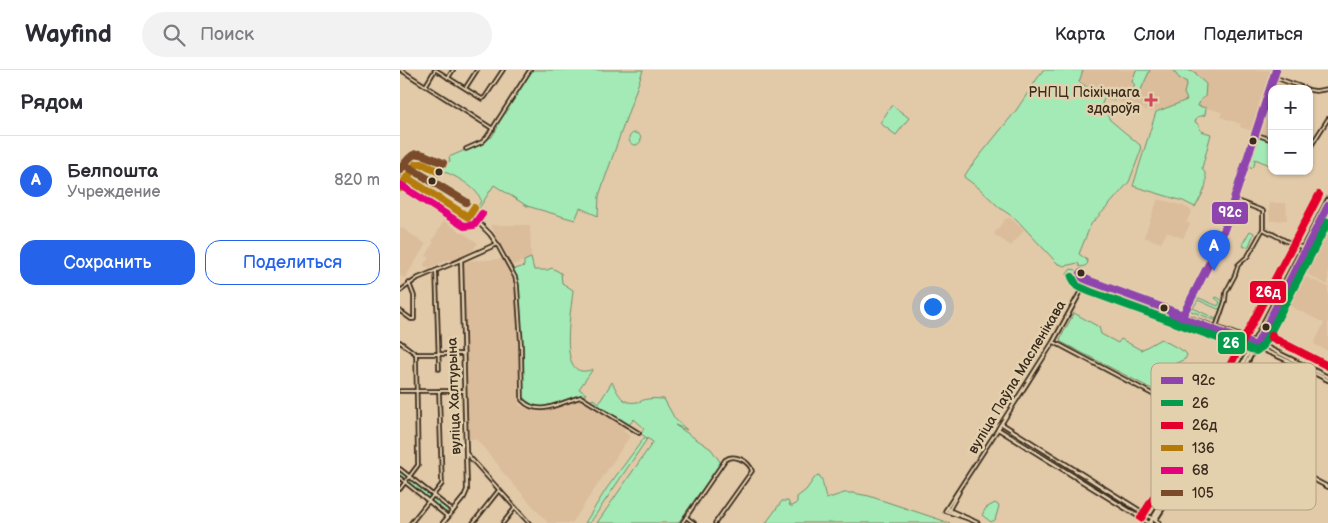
<!DOCTYPE html>
<html lang="ru">
<meta charset="utf-8">
<style>
body{margin:0;font-family:"Balsamiq Sans",sans-serif;background:#f2f2f3;color:#2b2b33}
.controls{position:absolute;right:15px;top:15px;display:grid;overflow:hidden;border-radius:10px;box-shadow:0 1px 4px #0004}
.controls button{width:45px;height:45px;display:grid;place-items:center;padding:0;border:0;border-bottom:1px solid #e1e1e2;background:#fff;color:#2b2b33;font:25px sans-serif}
.you{position:absolute;left:532px;top:236px;width:18px;height:18px;margin:-12px;border:4px solid #fff;border-radius:50%;background:#1a73e8;box-shadow:0 0 0 8px #1a73e833}
.badge{display:grid;place-items:center;width:32px;height:32px;border-radius:50%;background:#2563eb;color:#fff;font-size:16px;font-weight:700}
.pin{position:absolute;translate:-50% -41px;filter:drop-shadow(0 1px 2px #0008)}
.pin::after{content:'';position:absolute;top:26px;width:18px;height:15px;background:inherit;clip-path:polygon(0 0,100% 0,50% 100%)}
.list{margin:0;padding:0;list-style:none}
h2{display:flex;justify-content:space-between;align-items:center;height:65px;margin:0;padding:0 20px;font-size:21px}
h2 small{font-size:16px;font-weight:400;color:#7c7c81}
.list li{display:grid;grid-template-columns:32px 1fr auto;gap:15px;align-items:center;box-sizing:border-box;height:90px;padding:0 20px;border-top:1px solid #e1e1e2}
.list b{display:block;font-size:19px;white-space:nowrap}
.list p{margin:0;font-size:16px;white-space:nowrap;color:#7c7c81}
.list em{font-size:16px;font-style:normal;color:#7c7c81}
.actions{display:flex;gap:10px;padding:15px 20px}
.actions a{flex:1;padding:11px 0;border:1px solid #2563eb;border-radius:15px;text-align:center;font-size:18px;color:#2563eb}
.actions .main{background:#2563eb;color:#fff}
.icon{flex:none;width:28px;height:28px;fill:none;stroke:currentColor;stroke-width:2;stroke-linecap:round;stroke-linejoin:round}
.map{position:relative;flex:none;width:928px;height:453px;overflow:hidden}
header{display:flex;align-items:center;gap:30px;box-sizing:border-box;height:70px;padding:0 25px;background:#fff;border-bottom:1px solid #e1e1e2}
header strong{font-size:24px}
nav{display:flex;gap:28px;margin-inline-start:auto;font-size:18px}
.search{width:350px;height:45px;background:#f2f2f3;display:flex;align-items:center;gap:12px;box-sizing:border-box;padding:0 18px;border-radius:28px;color:#7c7c81;font-size:19px}
main{display:flex}
aside{flex:1;background:#fff}
.map>svg:first-child{display:block}
.built{fill:#dbbc9b}
.green{fill:#a4eab6;stroke:#708a6a}
.lines{fill:none;stroke-linecap:round;stroke-linejoin:round}
.minor-casing{stroke:#3b2a1e;stroke-width:5.5}
.tertiary-casing{stroke:#3b2a1e;stroke-width:6}
.secondary-casing{stroke:#3b2a1e;stroke-width:7}
.minor{stroke:#e3d1ae;stroke-width:2}
.tertiary{stroke:#e3d1ae;stroke-width:2.5}
.secondary{stroke:#e3d1ae;stroke-width:3}
.bus-1-casing{stroke:#e3d1ae;stroke-width:11}
.bus-2-casing{stroke:#e3d1ae;stroke-width:11}
.bus-3-casing{stroke:#e3d1ae;stroke-width:11}
.bus-4-casing{stroke:#e3d1ae;stroke-width:11}
.bus-5-casing{stroke:#e3d1ae;stroke-width:11}
.bus-6-casing{stroke:#e3d1ae;stroke-width:11}
.bus-1{stroke:#8e44ad;stroke-width:8}
.bus-2{stroke:#069a4c;stroke-width:8}
.bus-3{stroke:#e4002b;stroke-width:8}
.bus-4{stroke:#b57b0a;stroke-width:8}
.bus-5{stroke:#e5007d;stroke-width:8}
.bus-6{stroke:#7a4b2a;stroke-width:8}
.poi-dot{fill:#d1495b;stroke:#e3d1ae;stroke-width:2}
.bus-dot{fill:#3b2a1e;stroke:#e3d1ae;stroke-width:2}
.labels{text-anchor:middle;dominant-baseline:central;stroke-width:5;stroke-linejoin:round;paint-order:stroke}
.poi-label{font-size:14px;fill:#3b2a1e;stroke:#e3d1ae;text-anchor:end}
.street-label{font-size:14px;fill:#3b2a1e;stroke:#e3d1ae}
.key{fill:#e3d1ae;stroke:#b19f83;stroke-width:1}
.key-label{font-size:14px;fill:#3b2a1e}
.line-badge{stroke:#e3d1ae;stroke-width:2}
.badge-label{font-size:14px;text-anchor:middle;font-weight:bold;fill:#fff}
</style>
<header>
<strong>Wayfind</strong>
<div class="search"><svg class="icon" aria-label="search" viewBox="0 0 24 24"><circle cx="10" cy="10" r="6"/><path d="M15 15l6 6"/></svg>Поиск</div>
<nav><a>Карта</a><a>Слои</a><a>Поделиться</a></nav>
</header>
<main>
<aside>
<h2>Рядом<small></small></h2>
<ul class="list">
<li><span class="badge">A</span><div><b>Белпошта</b><p>Учреждение</p></div><em>820 m</em></li>
</ul>
<div class="actions"><a class="main">Сохранить</a><a>Поделиться</a></div>
</aside>
<div class="map">
<svg width="928" height="453" viewBox="0 0 928 453">
<rect width="100%" height="100%" fill="#e2caa8"/>
<filter id="ink" filterUnits="userSpaceOnUse"><feTurbulence type="fractalNoise" baseFrequency=".02" numOctaves="2"/><feDisplacementMap in="SourceGraphic" scale="10" xChannelSelector="R" yChannelSelector="G"/><feConvolveMatrix kernelMatrix="1 2 1 2 8 2 1 2 1" color-interpolation-filters="sRGB"/></filter>
<g filter="url(#ink)">
<g class="built">
<polygon points="683,0 874,0 853,61 840,57 841,54 820,47 822,42 798,36 800,29 786,32 752,42 700,25 679,12"/>
<polygon points="871,23 872,23 872,69 858,64"/>
<polygon points="758,129 784,136 792,141 786,152 790,154 783,168 767,162 761,173 744,167"/>
<polygon points="869,133 886,133 887,150 870,151"/>
<polygon points="610,148 624,160 611,176 594,164 605,149"/>
<polygon points="44,151 78,173 73,180 52,191 50,189 30,198 25,197 24,194 29,188 26,186 34,172 32,171"/>
<polygon points="90,155 130,155 131,188 113,195"/>
<polygon points="928,155 928,215 901,201 906,190 910,191"/>
<polygon points="0,157 26,174 5,208 0,206"/>
<polygon points="104,189 114,214 118,269 119,335 137,342 181,328 226,357 223,361 230,366 172,453 148,453 99,398 100,397 76,369 67,369 62,191"/>
<polygon points="902,205 928,217 928,281 914,274 924,253 888,235"/>
</g>
<g class="green">
<path d="M130,0h113l-40,114 -4,12 -1,20 -18,-8 -5,12 -48,-14 -33,-21 -20,31 -1,-2 8,-13c-2,-12 -25,-25 -36,-29l-4,-7 9,-4 -1,-4 28,-12 11,-8 3,1 7,-11 -2,-2z"/>
<polygon points="643,0 683,0 679,12 700,25 715,29 714,31 704,28 700,40 706,42 710,50 740,75 741,80 729,112 709,135 691,154 679,184 687,190 688,193 685,196 680,197 678,193 664,196 657,193 616,149 600,138 580,119 564,107 569,99 615,42"/>
<polygon points="736,0 750,0 738,26 731,23 735,15 732,12"/>
<path d="M773,0h14l9,3 1,3 9,8 -1,13 -4,2 -3,7 8,2 -1,7 -8,2 -2,5 3,2 3,7 10,3 -9,34c10,13 0,27 -7,39l-12,-6 -50,-15 23,-74 31,-12 -3,-7 3,-11 -8,-4z"/>
<polygon points="492,35 509,48 496,65 480,53"/>
<circle cx="235" cy="69" r="6"/>
<polygon points="859,68 872,71 872,96 855,89 854,96 851,99 850,94"/>
<polygon points="17,95 34,101 25,111 27,112 26,114 12,104 18,96"/>
<polygon points="850,161 854,163 849,176 844,177 843,173"/>
<path d="M131,188l3,12h13l5,-2 9,5 1,10 11,7c-1,18 -18,95 20,79l-14,20 7,5 -1,1h-4c-17,6 -45,21 -58,3l-4,-111 -6,-17 11,-4v-5z"/>
<polygon points="671,199 676,200 682,208 680,211 668,208 667,204"/>
<polygon points="817,227 823,231 821,238 818,239 798,230 793,238 816,249 816,248 817,251 791,241 796,229 799,228 818,236 820,232 815,228"/>
<polygon points="674,243 699,257 701,264 718,273 721,269 741,280 761,269 785,282 787,285 785,289 770,296 756,321 661,272 660,269"/>
<path d="M212,312c6,11 10,23 25,20 4,0 7,-3 11,-3 5,-1 11,0 16,0l11,20 12,11 -12,-5 36,24 10,14 -43,60h-81l56,-81 -12,-8 3,-6 -10,-9 -6,7 -32,-19 -6,-6 3,-2 6,4z"/>
<polygon points="244,368 247,369 190,453 185,453 207,418"/>
<polygon points="0,399 50,438 45,444 0,408"/>
<polygon points="419,405 422,410 426,429 444,423 453,423 469,426 550,453 366,453 382,431 388,431 390,436 393,436 397,432 397,427 406,420 416,406"/>
<polygon points="595,433 599,436 595,450 591,452 582,445 586,438"/>
</g>
<g class="lines">
<defs>
<g id="minor">
<polyline points="1,0 93,59"/>
<polyline points="36,0 82,29 85,27 103,0"/>
<polyline points="874,7 907,19"/>
<polyline points="48,8 53,0"/>
<polyline points="26,15 35,0"/>
<polyline points="66,17 77,0"/>
<polyline points="909,20 916,21 928,19"/>
<polyline points="855,64 872,70"/>
<polyline points="66,79 82,72 87,67 130,0"/>
<polyline points="909,79 928,49"/>
<polyline points="8,107 16,94"/>
<polyline points="863,159 886,171 903,178"/>
<path d="M97,174l18,33 2,8 4,59 1,56c17,18 38,2 59,-3l58,36"/>
<polyline points="36,201 39,299"/>
<polyline points="0,221 18,208 61,190"/>
<polyline points="0,241 11,249 14,249 14,226 9,213"/>
<polyline points="782,247 816,180 825,157 876,0"/>
<polyline points="816,257 825,231 826,222 835,205 838,195 848,186 863,159 863,141 835,130"/>
<polyline points="0,272 16,284"/>
<polyline points="654,272 928,417"/>
<polyline points="16,284 62,284"/>
<polyline points="0,321 64,321"/>
<polyline points="67,384 129,453"/>
<polyline points="0,399 53,441"/>
<polyline points="0,408 48,447"/>
<polyline points="0,419 18,395 16,284"/>
<polyline points="547,439 578,453"/>
<polyline points="549,440 559,422"/>
<polyline points="286,447 294,453"/>
<polyline points="572,450 545,441 598,359"/>
<polyline points="11,453 42,414 39,321"/>
<polyline points="73,453 99,420"/>
<polyline points="103,453 115,438"/>
<path d="M282,453l43,-63c9,-7 24,1 27,11l-37,52"/>
</g>
<g id="tertiary">
<polyline points="7,108 81,155 90,164 97,174 61,190 67,420 64,427 43,453"/>
<path d="M684,214c83,29 166,56 244,96"/>
<polyline points="602,354 753,449"/>
<polyline points="749,453 598,359 653,272 687,210 854,271 928,307"/>
</g>
<g id="secondary">
<polyline points="0,103 7,108 0,118"/>
<polyline points="750,453 810,356 928,130"/>
<polyline points="759,453 755,450 811,362 928,136"/>
</g>
</defs>
<use href="#minor" class="minor-casing"/>
<use href="#tertiary" class="tertiary-casing"/>
<use href="#secondary" class="secondary-casing"/>
<use href="#minor" class="minor"/>
<use href="#tertiary" class="tertiary"/>
<use href="#secondary" class="secondary"/>
<defs>
<g id="bus-1">
<polyline points="681,203 683,208 690,211 783,245 816,180 825,157 876,0"/>
<polyline points="772,244 856,276 928,136"/>
</g>
<polyline id="bus-2" points="672,207 677,216 691,222 851,280 856,281 863,276 928,152"/>
<g id="bus-3">
<polyline points="872,265 871,267 928,296"/>
<polyline points="741,448 801,351 919,125"/>
</g>
<g id="bus-4">
<polyline points="7,108 68,147 74,138"/>
<polyline points="0,118 16,94 24,94 39,102"/>
</g>
<polyline id="bus-5" points="0,115 64,156 74,155 82,144"/>
<g id="bus-6">
<polyline points="5,95 66,132"/>
<path d="M0,100c16,-24 18,-17 43,-7"/>
</g>
</defs>
<use href="#bus-1" class="bus-1-casing"/>
<use href="#bus-2" class="bus-2-casing"/>
<use href="#bus-3" class="bus-3-casing"/>
<use href="#bus-4" class="bus-4-casing"/>
<use href="#bus-5" class="bus-5-casing"/>
<use href="#bus-6" class="bus-6-casing"/>
<use href="#bus-1" class="bus-1"/>
<use href="#bus-2" class="bus-2"/>
<use href="#bus-3" class="bus-3"/>
<use href="#bus-4" class="bus-4"/>
<use href="#bus-5" class="bus-5"/>
<use href="#bus-6" class="bus-6"/>
</g>
</g>
<path class="poi-dot" d="M748.5 22.5h5v5h5v5h-5v5h-5v-5h-5v-5h5z"/>
<g class="bus-dot">
<circle cx="853" cy="71" r="4.5"/>
<circle cx="39" cy="102" r="4.5"/>
<circle cx="32" cy="111" r="4.5"/>
<circle cx="681" cy="203" r="4.5"/>
<circle cx="764" cy="238" r="4.5"/>
<circle cx="866" cy="257" r="4.5"/>
</g>
<g class="labels">
<g class="poi-label">
<text x="740" y="22">РНПЦ Псіхічнага<tspan x="740" dy="16">здароўя</tspan></text>
</g>
<g class="street-label">
<text transform="translate(617 307) rotate(-59)">вуліца Паўла Масленікава</text>
<text transform="translate(54 326) rotate(-92)">вуліца Халтурына</text>
</g>
</g>
<rect x="751" y="293" width="165" height="147" rx="8" class="key"/>
<rect x="761" y="307" width="22" height="7" fill="#8e44ad"/>
<rect x="761" y="330" width="22" height="6" fill="#069a4c"/>
<rect x="761" y="352" width="22" height="7" fill="#e4002b"/>
<rect x="761" y="375" width="22" height="6" fill="#b57b0a"/>
<rect x="761" y="397" width="22" height="7" fill="#e5007d"/>
<rect x="761" y="420" width="22" height="6" fill="#7a4b2a"/>
<g class="key-label">
<text x="792" y="315">92с</text>
<text x="792" y="338">26</text>
<text x="792" y="360">26д</text>
<text x="792" y="383">136</text>
<text x="792" y="405">68</text>
<text x="792" y="428">105</text>
</g>
<g class="line-badge">
<rect x="811" y="131" width="38" height="24" rx="5" fill="#8e44ad"/>
<rect x="849" y="210" width="38" height="24" rx="5" fill="#e4002b"/>
<rect x="817" y="261" width="29" height="24" rx="5" fill="#069a4c"/>
</g>
<g class="badge-label">
<text x="830" y="147">92с</text>
<text x="868" y="227">26д</text>
<text x="831" y="278">26</text>
</g>
</svg>
<div class="controls">
<button>+</button>
<button>−</button>
</div>
<div class="you"></div>
<div class="pin badge" style="left:814px;top:201px">A</div>
</div>
</main>
